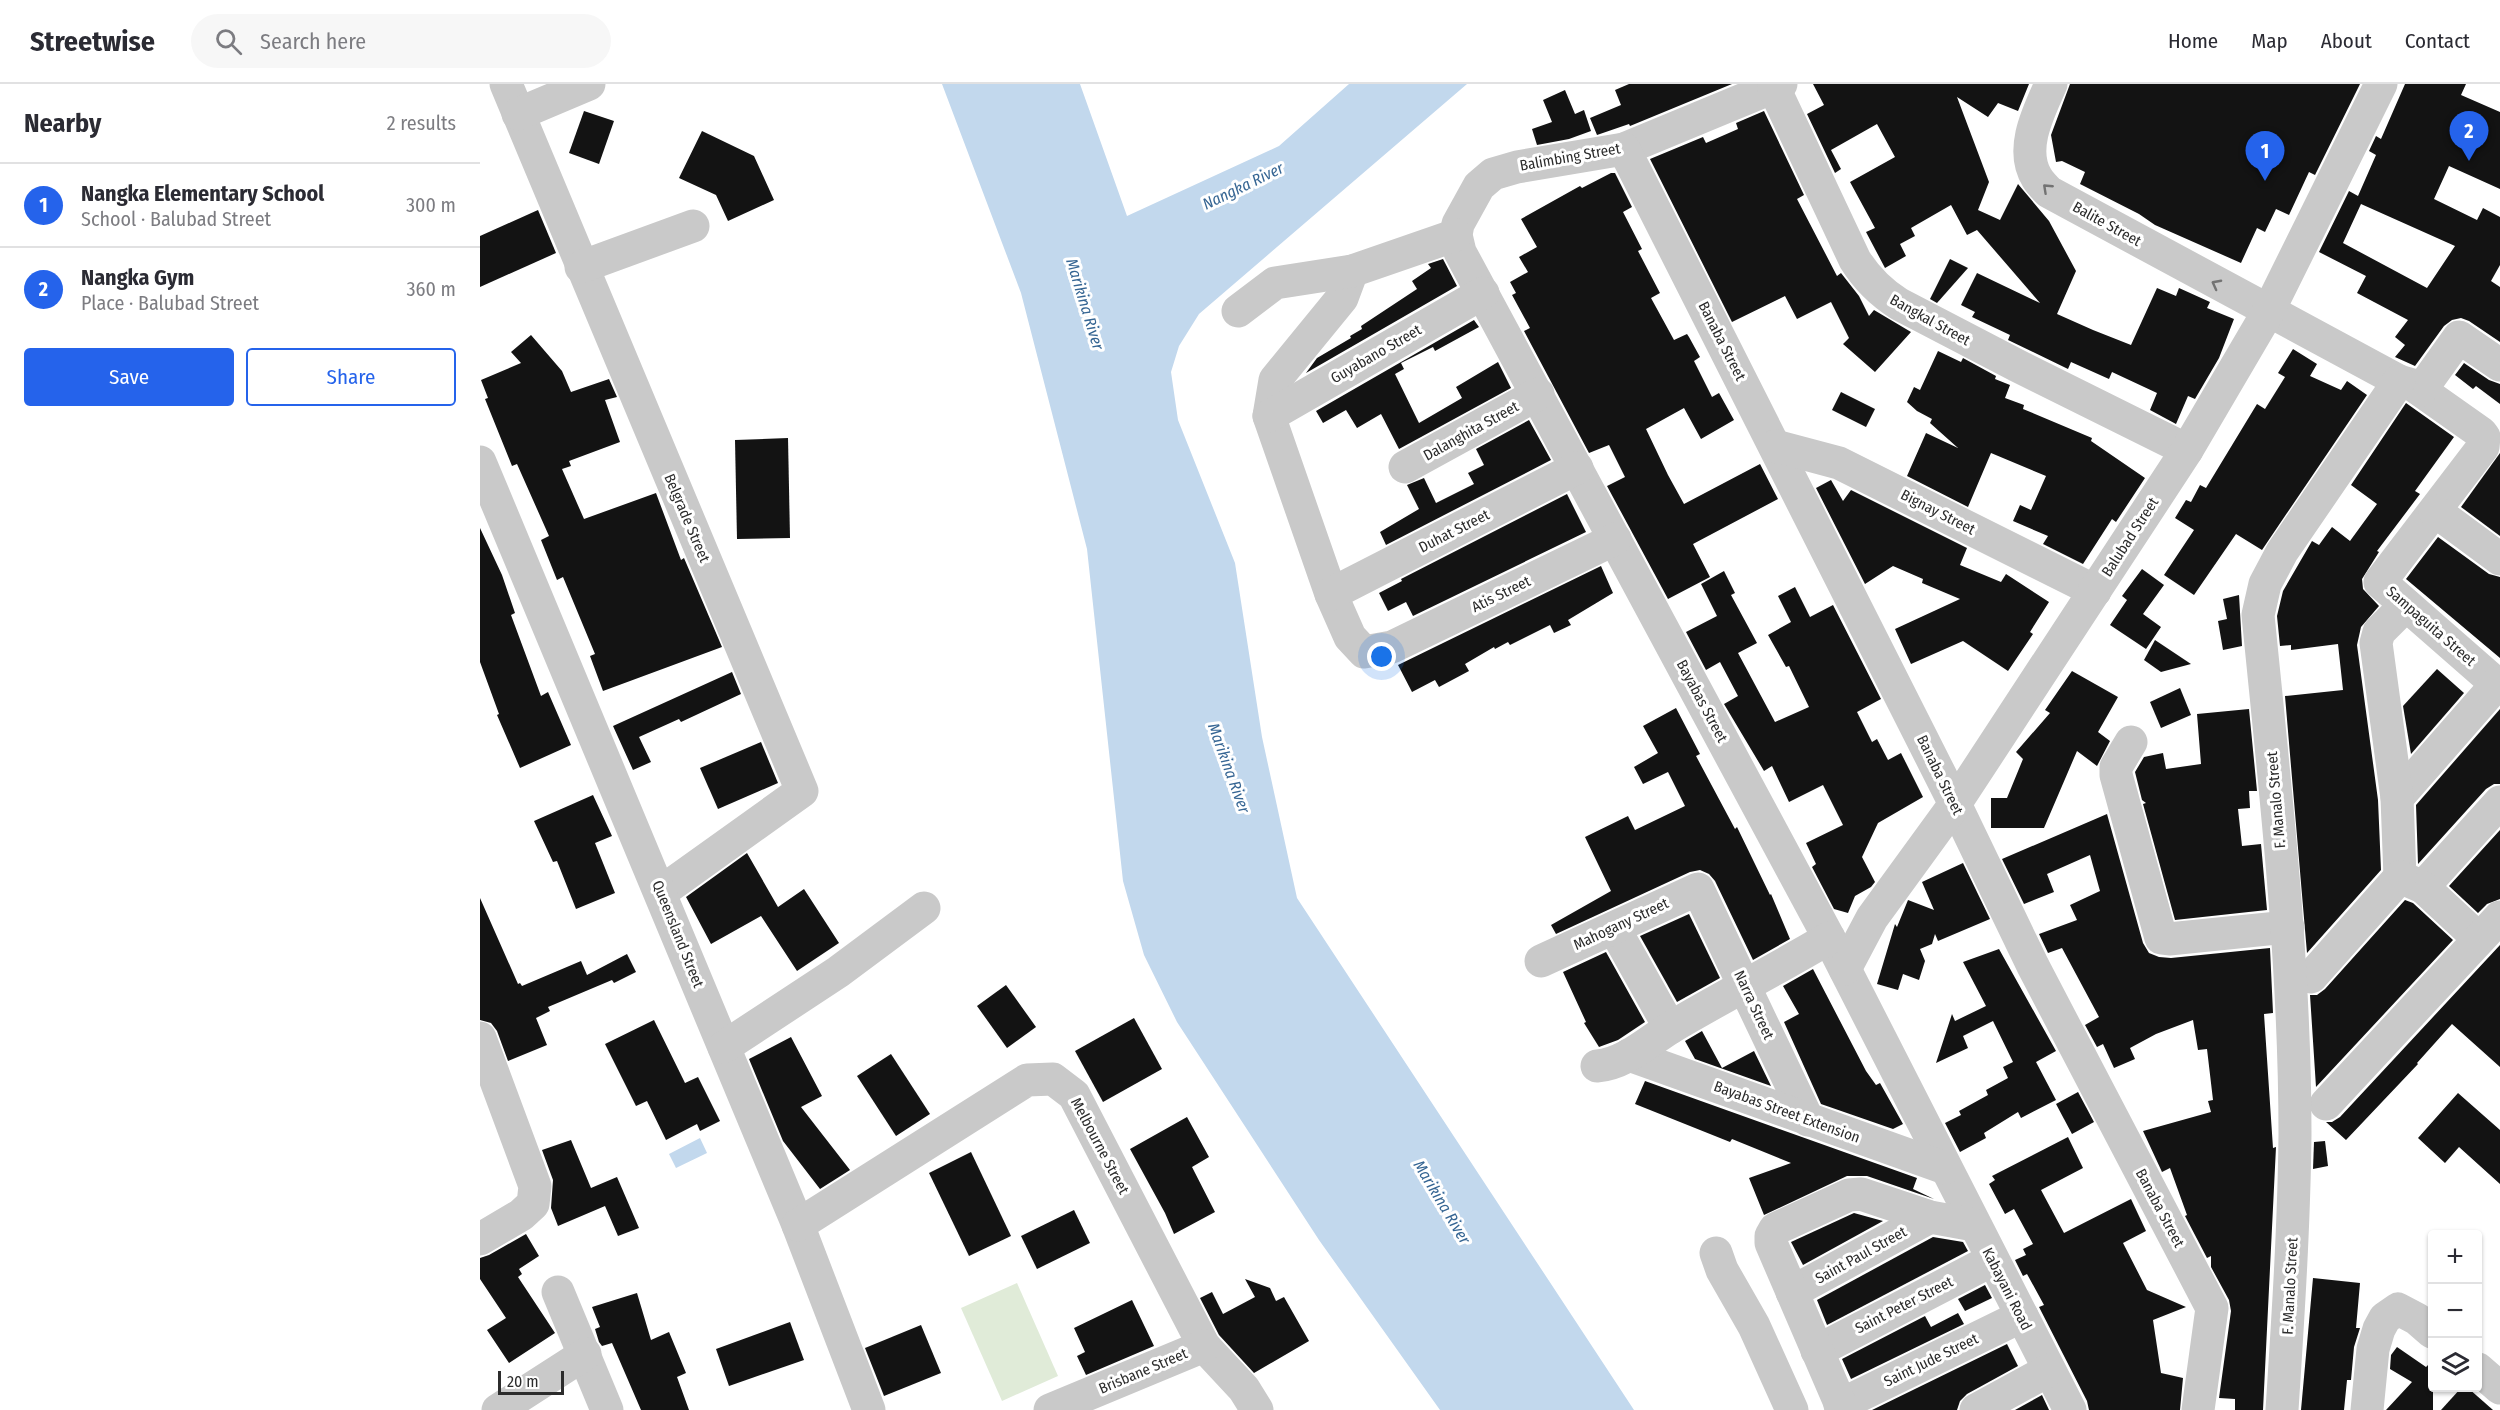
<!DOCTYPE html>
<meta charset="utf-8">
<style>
body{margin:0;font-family:"Fira Sans Condensed",sans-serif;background:#f7f7f7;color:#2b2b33}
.controls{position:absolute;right:18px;bottom:18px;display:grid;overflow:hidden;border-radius:6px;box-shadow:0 2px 4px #0004}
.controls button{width:54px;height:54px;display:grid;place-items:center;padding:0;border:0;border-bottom:2px solid #e1e1e2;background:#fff;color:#2b2b33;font:30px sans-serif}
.scale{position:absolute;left:18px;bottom:15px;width:66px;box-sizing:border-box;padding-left:6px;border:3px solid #2c2c2c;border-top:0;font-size:16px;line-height:21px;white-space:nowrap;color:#2c2c2c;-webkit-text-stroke:4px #fff;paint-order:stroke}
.you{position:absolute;left:902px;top:573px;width:21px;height:21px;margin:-15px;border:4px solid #fff;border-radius:50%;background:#1a73e8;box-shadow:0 0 0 9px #1a73e833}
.badge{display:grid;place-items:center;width:39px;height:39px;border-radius:50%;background:#2563eb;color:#fff;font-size:20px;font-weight:700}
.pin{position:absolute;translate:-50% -50px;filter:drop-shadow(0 2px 3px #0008)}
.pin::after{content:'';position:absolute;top:32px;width:21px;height:18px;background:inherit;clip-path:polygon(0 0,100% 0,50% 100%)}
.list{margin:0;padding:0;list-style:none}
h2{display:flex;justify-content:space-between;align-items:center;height:78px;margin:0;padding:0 24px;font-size:26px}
h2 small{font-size:20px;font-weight:400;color:#7c7c81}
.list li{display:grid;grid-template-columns:39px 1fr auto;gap:18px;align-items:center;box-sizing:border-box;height:84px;padding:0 24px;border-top:2px solid #e1e1e2}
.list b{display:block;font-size:22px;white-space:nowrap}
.list p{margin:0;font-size:20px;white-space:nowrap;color:#7c7c81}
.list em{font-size:20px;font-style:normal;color:#7c7c81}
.actions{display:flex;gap:12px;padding:18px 24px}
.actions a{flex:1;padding:14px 0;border:2px solid #2563eb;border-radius:6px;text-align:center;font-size:21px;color:#2563eb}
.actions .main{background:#2563eb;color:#fff}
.icon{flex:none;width:33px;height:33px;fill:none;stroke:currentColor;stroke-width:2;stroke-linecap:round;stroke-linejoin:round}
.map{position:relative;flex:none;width:2020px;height:1326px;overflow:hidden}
header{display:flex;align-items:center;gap:36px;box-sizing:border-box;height:84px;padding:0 30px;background:#fff;border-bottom:2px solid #e1e1e2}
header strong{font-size:28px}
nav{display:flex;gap:33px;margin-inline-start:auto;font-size:21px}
.search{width:420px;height:54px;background:#f7f7f7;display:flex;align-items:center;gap:15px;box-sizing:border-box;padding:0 21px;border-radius:33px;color:#7c7c81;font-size:22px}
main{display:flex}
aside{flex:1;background:#fff}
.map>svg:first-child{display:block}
.green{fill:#e0ebd8}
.water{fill:#c2d8ed}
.building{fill:#131313;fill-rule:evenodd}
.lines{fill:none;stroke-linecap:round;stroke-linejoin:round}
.minor{stroke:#c9c9c9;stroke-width:33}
.oneway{stroke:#737373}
.labels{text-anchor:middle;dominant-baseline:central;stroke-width:6;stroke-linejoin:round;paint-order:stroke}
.street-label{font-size:15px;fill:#2c2c2c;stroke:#fff}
.water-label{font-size:16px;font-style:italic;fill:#356593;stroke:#fff}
</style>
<header>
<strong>Streetwise</strong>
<div class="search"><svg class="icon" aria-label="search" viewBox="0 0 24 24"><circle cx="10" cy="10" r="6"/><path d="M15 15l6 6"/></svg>Search here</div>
<nav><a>Home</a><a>Map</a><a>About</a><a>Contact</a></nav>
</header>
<main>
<aside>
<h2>Nearby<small>2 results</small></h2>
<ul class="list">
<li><span class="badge">1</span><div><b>Nangka Elementary School</b><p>School · Balubad Street</p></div><em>300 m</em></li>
<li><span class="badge">2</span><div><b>Nangka Gym</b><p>Place · Balubad Street</p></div><em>360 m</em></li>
</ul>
<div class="actions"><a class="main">Save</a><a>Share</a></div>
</aside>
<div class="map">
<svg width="2020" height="1326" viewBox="0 0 2020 1326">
<rect width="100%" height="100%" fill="#fff"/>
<polygon class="green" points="537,1199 578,1292 522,1317 481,1224"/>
<g class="water">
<polygon points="462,0 600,0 647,132 799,62 869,0 987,0 719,230 699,262 691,288 698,336 755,479 782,653 817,814 1154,1326 960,1326 839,1156 697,938 664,871 643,797 607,465 541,209"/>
<polygon points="220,1054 227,1069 196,1084 189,1070"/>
</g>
<g class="building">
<polygon points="1149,0 1252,0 1150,42 1149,40 1117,51 1110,34 1141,21 1135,6"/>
<polygon points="1333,0 1549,0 1538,27 1518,19 1508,33 1477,13 1509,98 1498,126 1520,136 1538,100 1569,137 1596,187 1577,230 1613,246 1651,261 1677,204 1696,212 1699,204 1730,218 1727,224 1754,235 1739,274 1715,315 1708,312 1696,340 1670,326 1677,309 1632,288 1629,295 1591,278 1588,285 1528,256 1530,251 1492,233 1495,228 1481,221 1497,189 1560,219 1497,146 1487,151 1471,121 1431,144 1435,152 1420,160 1426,172 1405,184 1386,148 1395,144 1370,98 1415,73 1397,40 1351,66 1361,85 1355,89 1327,30 1344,21"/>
<polygon points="1590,0 1880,0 1835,91 1829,88 1809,131 1796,125 1785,148 1777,144 1761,179 1675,141 1659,130 1600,100 1605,88 1582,77 1576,78 1571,51"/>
<path d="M1925,0h61l-5,11 39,17v77l-51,-23 -15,33 43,21 6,-12 17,9v48l-9,16 9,6v55l-31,-21 -8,-3 -9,2 -8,6 -29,40 -20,-9 10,-12 -10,-8 13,-17 -51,-27 9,-17 -47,-24 30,-61 9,5 18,-41 -7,-4 7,-15 5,3zM1881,120l94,42 -28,42 -84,-45z"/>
<polygon points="1085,6 1095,30 1104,26 1111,47 1089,55 1057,61 1052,45 1072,38 1063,16"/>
<polygon points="104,27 134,37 119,80 89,69"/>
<polygon points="1284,27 1324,111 1317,115 1357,192 1361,189 1379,212 1389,232 1394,226 1431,248 1395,288 1363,260 1369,254 1351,218 1317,235 1305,212 1252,238 1170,75 1223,53 1226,59 1258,45 1256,39"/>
<polygon points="222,47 274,72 294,116 248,137 236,111 199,94"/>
<polygon points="1131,89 1135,89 1152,123 1143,128 1162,165 1158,167 1180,209 1171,214 1194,256 1207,250 1209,253 1220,273 1214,277 1232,313 1239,309 1254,336 1221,355 1204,324 1166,345 1188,391 1204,420 1280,380 1298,415 1213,460 1230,493 1188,515 1127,402 1145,393 1129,361 1109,369 1044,247 1050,244 1032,211 1036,209 1030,198 1048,188 1039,173 1057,163 1041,135 1100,102 1102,104"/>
<polygon points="58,126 76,169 0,203 0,152"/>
<polygon points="963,175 977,202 826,289 837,274 871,254 870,252 882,245 881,242 937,205 932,197 951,184 948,180"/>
<polygon points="1470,175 1488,184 1457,219 1450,215"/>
<polygon points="994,236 999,243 955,267 953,263 921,279 924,285 915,290 939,339 982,314 976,303 1018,278 1031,304 919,365 901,330 877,344 866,326 843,339 836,327"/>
<polygon points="51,251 82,287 91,308 129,295 137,313 125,316 140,358 89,377 91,382 82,385 104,435 176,409 201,476 204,474 242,563 123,607 110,572 115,570 83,493 77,496 61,456 69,452 37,380 32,382 5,315 8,314 1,296 41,279 31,268"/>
<polygon points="1813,265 1837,280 1830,292 1861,306 1867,297 1887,311 1782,466 1756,450 1714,511 1684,491 1714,446 1695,434 1706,416 1711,418 1720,401 1726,404 1777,320 1785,325 1805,293 1798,289"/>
<polygon points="1458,267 1481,278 1483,274 1516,292 1515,295 1530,301 1525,314 1544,321 1543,325 1612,354 1611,357 1665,394 1636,438 1632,435 1603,480 1563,460 1568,452 1533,437 1540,421 1551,426 1566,392 1511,369 1488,423 1427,392 1446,349 1478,364 1450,339 1452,335 1437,327 1427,318 1434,303 1440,306"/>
<polygon points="1984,279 2009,296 2020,300 2020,320 1996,302 1993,305 1975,291"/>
<polygon points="1361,308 1395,325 1386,343 1352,326"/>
<polygon points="1926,319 1974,353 1935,407 1940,410 1897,467 1899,468 1882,495 1883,505 1899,522 1881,543 1877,561 1898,716 1901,786 1827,869 1805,612 1863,606 1858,560 1811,566 1811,561 1800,562 1797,532 1803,507 1832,457 1839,461 1852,443 1870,457 1897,420 1871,401"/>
<polygon points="1049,336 1071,376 906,461 900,448 939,425 927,401 944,394 956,419 994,400 988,389 1004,381 996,365"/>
<polygon points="308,354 310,454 257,455 255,356"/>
<polygon points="2020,369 2020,452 1981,423"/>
<polygon points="1351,396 1363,417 1371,406 1487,464 1480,481 1521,498 1526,490 1569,518 1550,548 1553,550 1528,587 1483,557 1431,580 1415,545 1480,515 1442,499 1443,495 1413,482 1385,500 1336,404"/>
<polygon points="1087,410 1106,448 933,532 926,518 908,527 899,509 922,497 921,495"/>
<polygon points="0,444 22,491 35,529 31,531 61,612 68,608 91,661 40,684 17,631 19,630 0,578"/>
<polygon points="1958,453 2009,490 2020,493 2020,574 1926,495"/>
<polygon points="1121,482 1133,509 1088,536 1091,541 1074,549 1070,541 1030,561 1028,558 1015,565 1014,563 985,580 989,587 959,603 955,596 932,608 918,581"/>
<polygon points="1662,485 1684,501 1663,530 1681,543 1666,565 1630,541 1647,516 1642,512"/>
<polygon points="1244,487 1255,509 1251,511 1277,559 1258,569 1295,638 1329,623 1309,582 1306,583 1288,551 1311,538 1298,512 1315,503 1330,533 1353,521 1401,615 1377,628 1392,658 1397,655 1408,676 1421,669 1443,713 1398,739 1382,773 1395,798 1391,803 1375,812 1368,829 1354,825 1332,783 1336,780 1326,759 1363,741 1343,701 1309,718 1292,682 1284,687 1244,620 1258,612 1240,578 1226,586 1206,548 1237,532 1221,500"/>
<polygon points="1759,511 1762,562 1743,566 1738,537 1747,535 1743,515"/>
<polygon points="1675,556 1711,580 1681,588 1664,576"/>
<polygon points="1957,585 1984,609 1931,670 1923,622"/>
<polygon points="1592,587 1638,613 1618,648 1630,657 1617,682 1597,667 1564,744 1511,744 1511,714 1527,714 1543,675 1536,668 1570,629 1565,626"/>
<polygon points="252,588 261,610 201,638 199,635 159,653 171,678 153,686 133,642"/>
<polygon points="1700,604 1711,631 1681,644 1670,618"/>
<polygon points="1196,624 1220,670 1216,672 1255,745 1257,743 1290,811 1291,810 1310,855 1273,876 1235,797 1229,790 1220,786 1210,788 1076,850 1071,841 1131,807 1105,753 1148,732 1155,746 1205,722 1188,688 1163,700 1154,683 1178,669 1163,642"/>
<polygon points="1769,625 1777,707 1769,707 1770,724 1758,725 1762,762 1781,760 1787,826 1695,836 1663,720 1666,719 1662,716 1655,688 1664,673 1683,669 1686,685 1721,680 1717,630"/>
<polygon points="2020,625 2020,700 2014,700 2006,705 1938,780 1936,721"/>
<polygon points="281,658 298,699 238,725 220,684"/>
<polygon points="113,711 132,752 115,759 135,809 96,825 77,777 73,778 54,737"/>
<polygon points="1627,730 1663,859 1669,869 1679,873 1691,874 1790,864 1793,929 1784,930 1793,1064 1796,1063 1783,1326 1755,1326 1755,1315 1739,1314 1751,1227 1749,1216 1731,1183 1731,1172 1727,1174 1705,1132 1707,1131 1690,1084 1682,1088 1663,1047 1731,1028 1728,1017 1733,1016 1727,965 1718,966 1713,936 1676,950 1650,964 1655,975 1634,984 1623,960 1617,963 1605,941 1619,933 1582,864 1568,869 1559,850 1597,836 1590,821 1620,807 1610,771 1567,790 1574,808 1544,820 1522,775"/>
<polygon points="2020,746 2020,815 2007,820 1998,829 1969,802"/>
<polygon points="267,769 298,823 324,805 359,859 317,887 281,832 231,860 206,813"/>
<polygon points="1483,779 1510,835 1458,857 1455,850 1452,860 1440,865 1445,877 1439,896 1423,890 1418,906 1397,900 1415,840 1417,843 1428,816 1454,826 1442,798"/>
<polygon points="0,814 38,900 40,899 42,902 101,877 107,891 147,870 156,888 134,899 132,896 68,923 70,927 56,934 67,961 28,977 17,947 11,939 0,936"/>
<polygon points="1925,816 1933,819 1973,856 1836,1003 1830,911 1837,911 1845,905"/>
<polygon points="1209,830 1240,894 1197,918 1160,852"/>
<polygon points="2020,861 2020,983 1972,940 1937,979 1938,980 1866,1056 1846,1038 1852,1038 1860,1033"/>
<polygon points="1519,865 1576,967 1556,978 1576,1016 1541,1034 1538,1028 1504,1049 1506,1054 1480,1068 1465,1039 1481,1031 1479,1027 1508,1011 1506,1006 1528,994 1523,983 1533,978 1513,937 1483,952 1488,964 1456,979 1472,930 1475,937 1506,922 1483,878"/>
<polygon points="1126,868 1165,938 1138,956 1119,963 1104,939 1106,938 1083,888"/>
<polygon points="1333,885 1386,987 1396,1001 1400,999 1423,1040 1413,1045 1341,1020 1304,938 1319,930 1303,902"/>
<polygon points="526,901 556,943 527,964 497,922"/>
<polygon points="654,934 682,985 623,1018 595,967"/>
<polygon points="174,936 205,999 218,993 240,1037 220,1047 217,1040 186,1056 167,1017 156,1022 125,960"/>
<polygon points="1222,947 1242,984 1274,967 1291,1002 1215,975 1205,957"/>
<polygon points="311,953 342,1012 321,1023 370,1086 340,1105 303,1057 269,975"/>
<polygon points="411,970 450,1030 416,1052 377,992"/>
<polygon points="1165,997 1437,1094 1433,1105 1454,1115 1387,1092 1367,1092 1284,1131 1269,1094 1311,1079 1252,1055 1250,1058 1155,1020"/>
<polygon points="1598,1008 1614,1038 1592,1050 1576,1020"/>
<polygon points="1978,1009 2020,1046 2020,1100 1979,1063 1965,1079 1938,1054"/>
<polygon points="707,1033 729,1073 712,1083 735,1128 694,1150 685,1129 650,1065"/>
<polygon points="1588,1053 1603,1084 1561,1106 1584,1149 1651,1115 1666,1147 1643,1159 1667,1206 1706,1223 1673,1236 1681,1289 1703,1294 1700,1326 1609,1326 1607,1317 1559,1223 1564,1221 1547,1190 1543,1192 1535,1176 1546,1171 1543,1165 1553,1160 1534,1125 1525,1130 1509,1100 1515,1096 1512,1092"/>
<polygon points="91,1056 111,1104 137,1093 159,1144 138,1152 125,1122 78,1142 71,1124 73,1096 62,1066"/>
<polygon points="1845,1057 1848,1082 1833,1085 1834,1058"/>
<polygon points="491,1068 531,1152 489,1172 449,1089"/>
<polygon points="594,1126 610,1159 557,1185 541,1152"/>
<polygon points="1374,1129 1403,1137 1323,1181 1311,1158"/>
<polygon points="46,1150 59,1172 39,1185 42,1190 38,1193 75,1249 29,1279 7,1246 26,1234 0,1195 0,1174 9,1171"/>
<polygon points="1453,1153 1483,1158 1488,1167 1347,1241 1337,1216"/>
<polygon points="1833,1194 1880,1199 1876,1244 1880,1244 1874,1263 1871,1296 1867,1296 1864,1326 1821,1326"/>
<polygon points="765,1195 790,1204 796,1217 804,1213 829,1257 774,1289 739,1251 720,1214 732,1208 743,1230 775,1213"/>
<polygon points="1505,1201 1512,1214 1485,1227 1478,1215"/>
<polygon points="157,1209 171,1256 189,1248 206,1289 197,1293 209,1326 161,1326 132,1259 122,1262 119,1258 115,1245 120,1243 112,1223"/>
<polygon points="652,1216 674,1262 606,1291 597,1272 605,1268 594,1244"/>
<polygon points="1478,1229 1484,1240 1371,1295 1362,1275 1445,1232 1451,1243"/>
<polygon points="310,1238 324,1276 249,1302 236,1265"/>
<polygon points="441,1241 461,1289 404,1312 385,1264"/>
<polygon points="1527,1260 1538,1282 1487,1310 1480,1317 1477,1326 1392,1326"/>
<polygon points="1917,1263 1946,1283 1953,1276 1953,1326 1906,1326 1932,1298 1910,1285 1911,1271"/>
<polygon points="1981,1304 1988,1304 2013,1326 1961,1326"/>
<polygon points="1562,1311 1569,1326 1535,1326"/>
</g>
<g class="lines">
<g class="minor">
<polyline points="26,0 322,707 181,808"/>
<polyline points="1301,0 1144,65 1037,83 1013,90 999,102 978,140 976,151 980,168 1349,854 1590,1326"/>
<path d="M1571,0c-12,27 -32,65 -14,94 3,5 8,10 12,14l350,189 14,4 68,48 3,4 -1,10 -103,135 120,105"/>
<path d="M1294,4l81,172c12,19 25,32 44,44l119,62 169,84"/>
<polyline points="38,30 109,0"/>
<polyline points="1144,65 1475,720 1553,882 1732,1224 1718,1326"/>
<polyline points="101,183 213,142"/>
<polyline points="872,187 862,214 795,296 789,332 851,510 870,553 884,568 912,563 1135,455"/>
<polyline points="758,227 795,199 872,187 976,151"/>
<polyline points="1941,306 1979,253 2020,281"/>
<polyline points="789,332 1003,209"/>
<polyline points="1295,362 1359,379 1615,507"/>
<polyline points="0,378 318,1141 389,1326"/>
<polyline points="925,383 1058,310"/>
<polyline points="1955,427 2020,475"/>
<polyline points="851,510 1097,384"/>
<polyline points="1651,658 1636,683 1636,691 1681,854 1689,855 1808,843"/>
<polyline points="1917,714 2017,600"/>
<polyline points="1920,793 1917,714 1896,559 1899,548 1926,521"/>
<polyline points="1920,793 1943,803 2020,718"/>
<polyline points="1943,803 1999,855"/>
<polyline points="1134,844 1190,944"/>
<polyline points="1061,877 1218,805 1328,1036"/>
<polyline points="1365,885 1392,834 1475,720 1707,366 1788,228 1901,0"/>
<polyline points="1831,893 1920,793"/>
<polyline points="0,954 55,1102 53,1120 41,1131 0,1155"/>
<polyline points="244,963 358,888 444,824"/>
<polyline points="1149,971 1465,1084"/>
<path d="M1117,982c27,-2 51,-24 73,-38 52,-31 107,-59 159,-90"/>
<polyline points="1846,1020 2020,833"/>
<polyline points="318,1141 547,996 573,995 594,1011 724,1262 764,1305 777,1326"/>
<polyline points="1236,1169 1242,1186 1274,1242 1312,1326"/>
<polyline points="78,1208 127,1326"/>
<polyline points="1312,1208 1450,1133"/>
<polyline points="1337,1267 1512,1176"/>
<polyline points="1998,1285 2020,1304"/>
<polyline points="1360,1321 1542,1232"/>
<polyline points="18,1326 105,1270"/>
<polyline points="570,1326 724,1262"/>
<polyline points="1363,1326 1291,1159 1291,1152 1295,1145 1369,1111 1381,1110 1450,1133 1494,1141"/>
<polyline points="1496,1326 1569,1286"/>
<path d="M1802,1326c6,-92 12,-184 13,-276 0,-174 -20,-347 -37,-519l7,-31 17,-32 117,-171"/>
<polyline points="1887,1326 1893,1265 1899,1245 1905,1234 1918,1225 1937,1235 1952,1248"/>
</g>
</g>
<defs><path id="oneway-chevron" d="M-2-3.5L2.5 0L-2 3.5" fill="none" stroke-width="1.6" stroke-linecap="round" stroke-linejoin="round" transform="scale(1.5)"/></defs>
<g class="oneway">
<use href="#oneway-chevron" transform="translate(1567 104) rotate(-137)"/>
<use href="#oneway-chevron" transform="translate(1736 200) rotate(-152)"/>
</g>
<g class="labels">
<g class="street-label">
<text transform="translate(1090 73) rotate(-10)">Balimbing Street</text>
<text transform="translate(1627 140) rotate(29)">Balite Street</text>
<text transform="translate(1450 236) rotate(29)">Bangkal Street</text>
<text transform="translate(1242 257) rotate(63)">Banaba Street</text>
<text transform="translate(896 270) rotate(-30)">Guyabano Street</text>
<text transform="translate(991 347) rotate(-29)">Dalanghita Street</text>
<text transform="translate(1458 428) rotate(27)">Bignay Street</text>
<text transform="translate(207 434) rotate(67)">Belgrade Street</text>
<text transform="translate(974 447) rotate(-27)">Duhat Street</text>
<text transform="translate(1650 453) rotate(-57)">Balubad Street</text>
<text transform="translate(1021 510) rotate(-26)">Atis Street</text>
<text transform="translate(1951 542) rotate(41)">Sampaguita Street</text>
<text transform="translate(1222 617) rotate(62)">Bayabas Street</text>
<text transform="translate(1460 691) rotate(64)">Banaba Street</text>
<text transform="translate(1796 716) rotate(-95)">F. Manalo Street</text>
<text transform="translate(1141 840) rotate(-25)">Mahogany Street</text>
<text transform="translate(198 850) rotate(68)">Queensland Street</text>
<text transform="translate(1274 921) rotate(65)">Narra Street</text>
<text transform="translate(1307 1028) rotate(20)">Bayabas Street Extension</text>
<text transform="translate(620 1062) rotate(62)">Melbourne Street</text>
<text transform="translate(1680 1124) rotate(62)">Banaba Street</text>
<text transform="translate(1381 1171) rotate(-29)">Saint Paul Street</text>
<text transform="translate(1810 1202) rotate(-87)">F. Manalo Street</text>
<text transform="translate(1527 1205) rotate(63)">Kabayani Road</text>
<text transform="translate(1424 1221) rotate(-27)">Saint Peter Street</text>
<text transform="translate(1451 1276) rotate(-26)">Saint Jude Street</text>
<text transform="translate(663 1287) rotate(-23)">Brisbane Street</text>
</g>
<g class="water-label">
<text transform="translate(763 102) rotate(-26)">Nangka River</text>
<text transform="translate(605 220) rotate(73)">Marikina River</text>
<text transform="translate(749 684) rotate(70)">Marikina River</text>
<text transform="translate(962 1118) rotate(59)">Marikina River</text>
</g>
</g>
</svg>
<div class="controls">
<button>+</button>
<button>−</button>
<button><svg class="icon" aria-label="layers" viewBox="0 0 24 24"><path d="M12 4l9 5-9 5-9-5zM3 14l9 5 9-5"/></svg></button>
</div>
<div class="scale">20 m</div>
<div class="you"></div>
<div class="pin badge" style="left:1785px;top:97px">1</div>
<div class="pin badge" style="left:1989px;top:77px">2</div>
</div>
</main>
